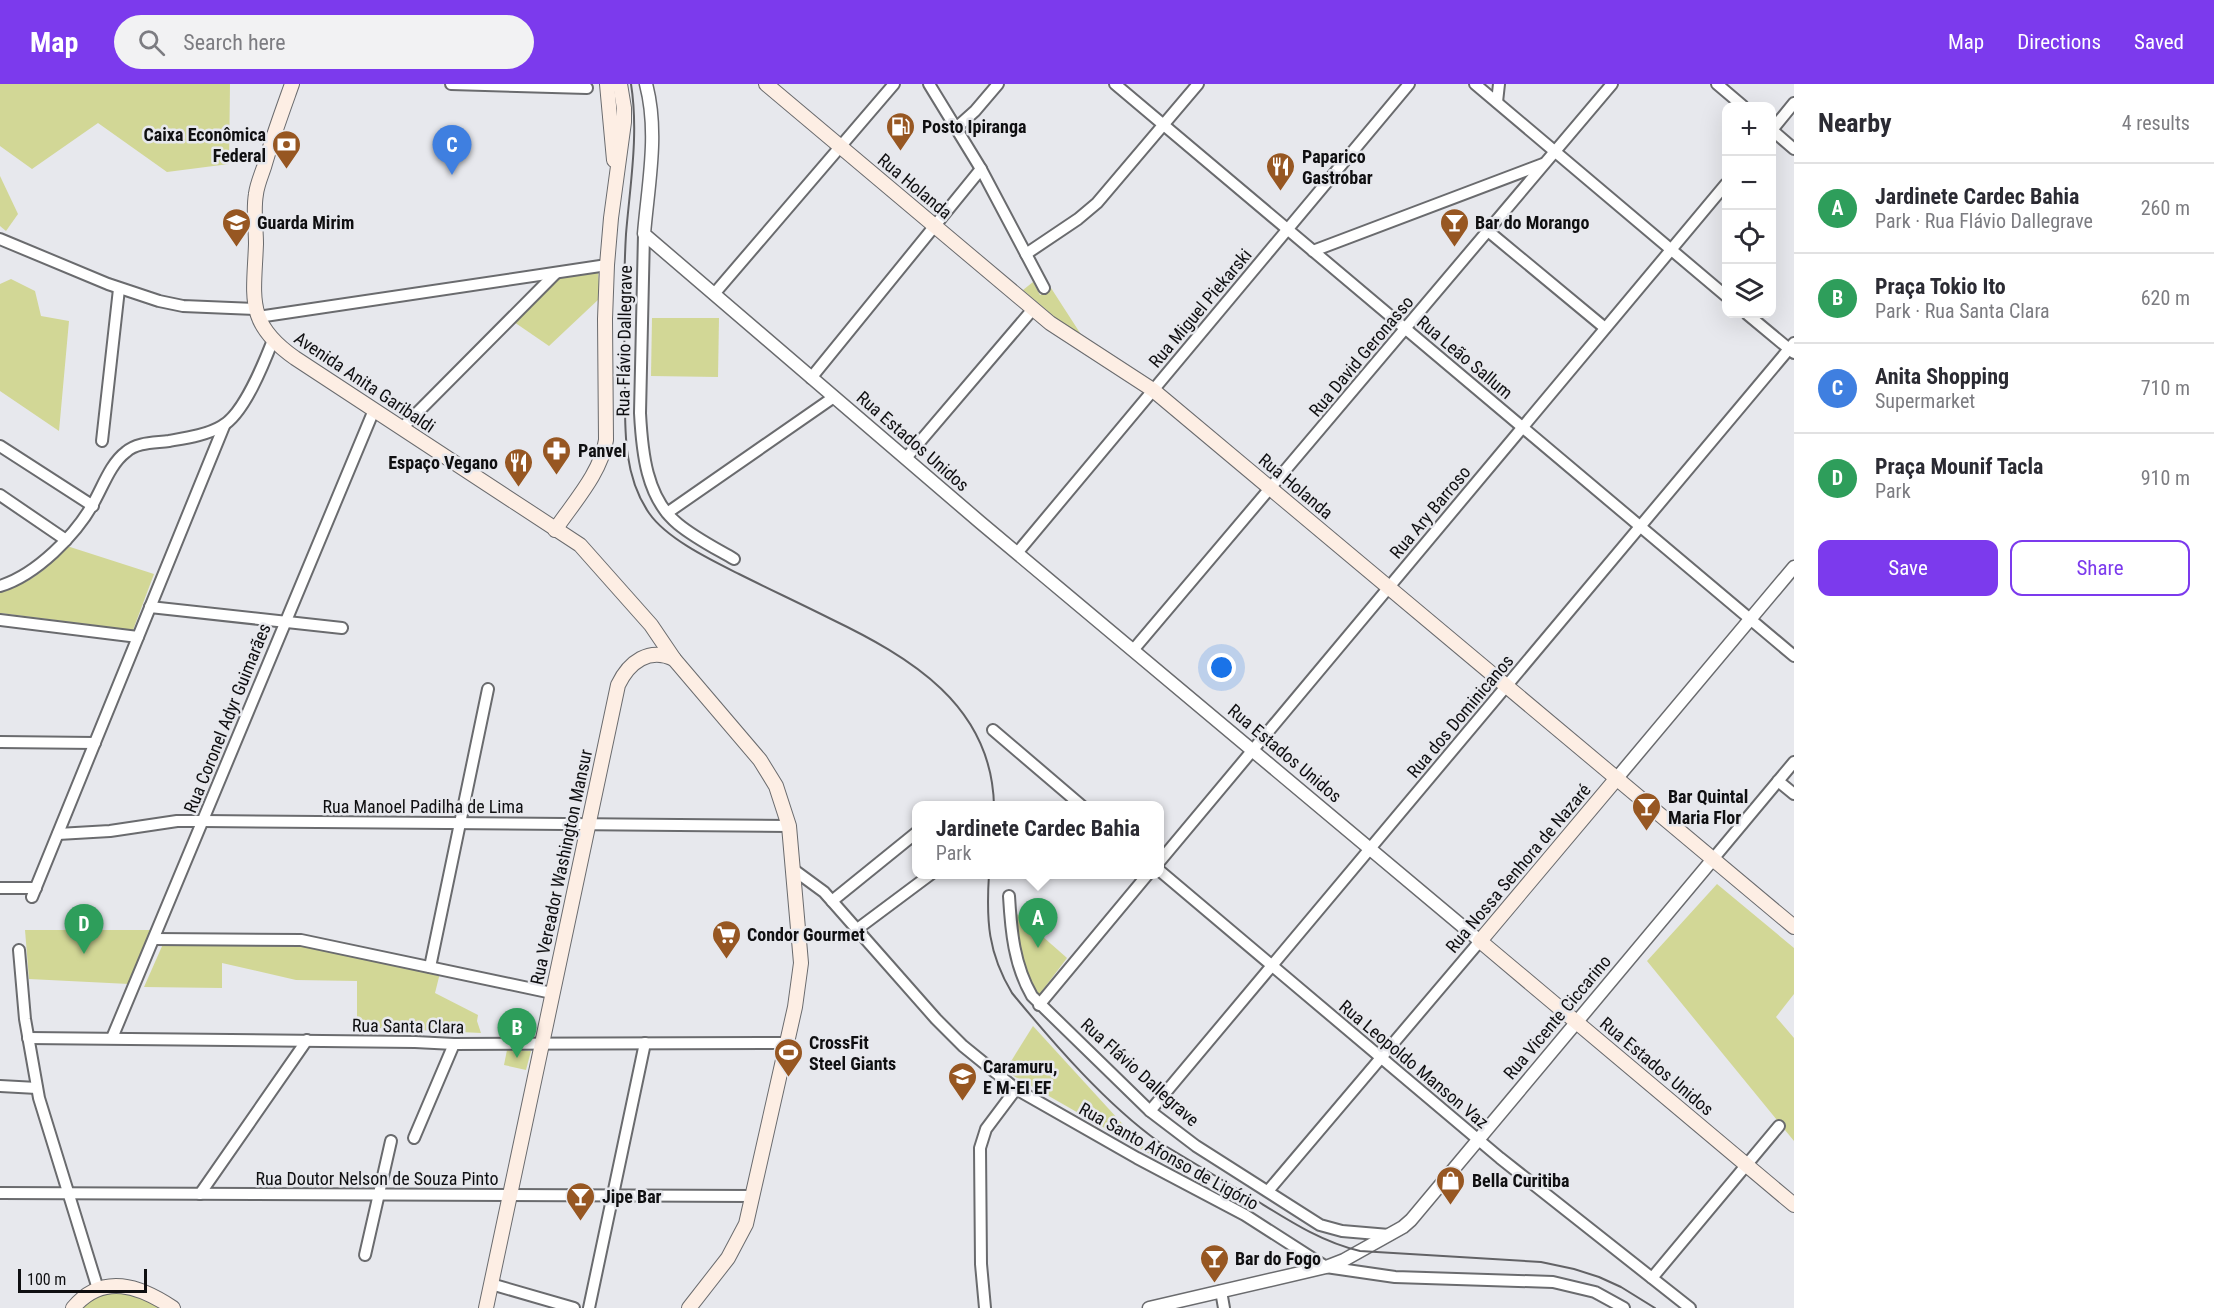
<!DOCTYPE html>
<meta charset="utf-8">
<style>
body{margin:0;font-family:"Roboto Condensed",sans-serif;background:#f2f2f3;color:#2b2b33}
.controls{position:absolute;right:18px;top:18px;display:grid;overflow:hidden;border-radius:12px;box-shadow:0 6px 24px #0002}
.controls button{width:54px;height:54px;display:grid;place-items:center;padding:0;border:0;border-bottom:2px solid #e1e1e2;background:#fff;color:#2b2b33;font:30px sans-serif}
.scale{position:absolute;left:18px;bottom:15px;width:129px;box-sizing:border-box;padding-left:6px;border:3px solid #0f0f11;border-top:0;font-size:16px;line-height:21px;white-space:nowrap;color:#0f0f11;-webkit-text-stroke:4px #e7e8ed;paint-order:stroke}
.you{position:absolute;left:1222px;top:584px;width:21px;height:21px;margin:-15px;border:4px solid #fff;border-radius:50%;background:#1a73e8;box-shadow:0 0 0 9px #1a73e833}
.badge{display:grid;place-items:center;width:39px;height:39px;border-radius:50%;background:#7c3aed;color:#fff;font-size:20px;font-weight:700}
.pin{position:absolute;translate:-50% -50px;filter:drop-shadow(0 2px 3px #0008)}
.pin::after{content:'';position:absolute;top:32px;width:21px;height:18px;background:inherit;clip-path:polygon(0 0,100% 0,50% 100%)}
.popup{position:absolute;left:912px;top:717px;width:252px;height:78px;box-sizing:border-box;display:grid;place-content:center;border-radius:12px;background:#fff;filter:drop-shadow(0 2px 4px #0005);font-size:20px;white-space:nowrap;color:#7c7c81}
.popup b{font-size:22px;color:#2b2b33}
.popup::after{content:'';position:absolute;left:50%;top:100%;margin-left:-12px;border:12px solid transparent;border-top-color:#fff}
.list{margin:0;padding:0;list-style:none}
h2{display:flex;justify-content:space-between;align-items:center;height:78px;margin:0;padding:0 24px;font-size:26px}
h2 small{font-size:20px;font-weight:400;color:#7c7c81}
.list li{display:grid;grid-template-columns:39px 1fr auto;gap:18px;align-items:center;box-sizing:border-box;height:90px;padding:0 24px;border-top:2px solid #e1e1e2}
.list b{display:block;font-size:22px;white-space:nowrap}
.list p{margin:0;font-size:20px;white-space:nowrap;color:#7c7c81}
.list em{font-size:20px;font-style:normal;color:#7c7c81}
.actions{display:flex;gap:12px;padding:18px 24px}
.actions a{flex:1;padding:14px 0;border:2px solid #7c3aed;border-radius:12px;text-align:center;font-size:21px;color:#7c3aed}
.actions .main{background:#7c3aed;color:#fff}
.icon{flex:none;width:33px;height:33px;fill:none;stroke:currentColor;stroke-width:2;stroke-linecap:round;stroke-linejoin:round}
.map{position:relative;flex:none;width:1794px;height:1224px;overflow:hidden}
header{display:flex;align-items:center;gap:36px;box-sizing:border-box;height:84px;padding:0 30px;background:#7c3aed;color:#fff}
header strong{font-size:28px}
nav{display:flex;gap:33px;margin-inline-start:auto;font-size:21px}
.search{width:420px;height:54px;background:#f2f2f3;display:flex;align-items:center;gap:15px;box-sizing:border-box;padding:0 21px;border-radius:33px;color:#7c7c81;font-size:22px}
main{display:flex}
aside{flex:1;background:#fff}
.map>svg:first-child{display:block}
.green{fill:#d2d796}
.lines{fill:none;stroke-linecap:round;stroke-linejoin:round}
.minor-casing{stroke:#6a6b6e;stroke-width:14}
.tertiary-casing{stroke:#6a6b6e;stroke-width:15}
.secondary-casing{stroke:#6a6b6e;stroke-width:16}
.minor{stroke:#fff;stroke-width:10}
.tertiary{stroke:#fff;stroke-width:12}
.secondary{stroke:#fdeee4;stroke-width:14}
.rail{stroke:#626265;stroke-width:2}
.labels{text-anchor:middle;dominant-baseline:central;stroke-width:5;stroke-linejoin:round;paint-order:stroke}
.poi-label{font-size:18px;font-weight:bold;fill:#0f0f11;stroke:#e7e8ed;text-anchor:start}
.street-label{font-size:18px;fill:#0f0f11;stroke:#e7e8ed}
</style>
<header>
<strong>Map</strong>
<div class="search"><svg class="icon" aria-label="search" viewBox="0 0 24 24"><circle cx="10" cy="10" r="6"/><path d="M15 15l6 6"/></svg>Search here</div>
<nav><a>Map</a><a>Directions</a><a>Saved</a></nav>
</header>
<main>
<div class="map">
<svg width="1794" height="1224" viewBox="0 0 1794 1224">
<rect width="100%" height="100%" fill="#e7e8ed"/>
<g class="green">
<polygon points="0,0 230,0 229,80 167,88 98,39 32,85 0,62"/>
<polygon points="0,92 18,130 6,147 0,142"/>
<polygon points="598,187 600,214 549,262 514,238 562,191"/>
<polygon points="11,195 35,207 41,232 69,237 59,347 0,307 0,200"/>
<polygon points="1033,198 1040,211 1051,204 1082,252 1056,234 1023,206"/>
<polygon points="652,234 719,234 718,293 651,292"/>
<path d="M67,462l87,28 -21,56 -133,-17v-22c29,-6 49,-23 67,-45z"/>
<polygon points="1717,800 1794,864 1794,910 1776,933 1794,954 1794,1057 1647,877"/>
<path d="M1017,830l50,44 -28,37c-17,-25 -20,-52 -22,-81z"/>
<polygon points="25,846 152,846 129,900 29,895"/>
<polygon points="163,860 300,861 440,889 435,909 478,931 477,937 481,949 357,943 357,897 296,896 222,879 222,904 144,903"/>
<polygon points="1033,942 1150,1070 1005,987"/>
<polygon points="507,966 531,967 526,986 504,981"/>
<polygon points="104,1208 132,1208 162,1224 81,1224 93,1212"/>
</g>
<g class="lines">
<defs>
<g id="minor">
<polyline points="451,0 587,4"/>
<polyline points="929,0 981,85 1044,204"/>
<polyline points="1115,0 1794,572"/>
<polyline points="1475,0 1726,212"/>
<polyline points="1717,0 1743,22"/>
<polyline points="1497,18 1499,0"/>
<polyline points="956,44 975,27 998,0"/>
<polyline points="1772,46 1794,19"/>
<polyline points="1772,46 1794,65"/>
<polyline points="1488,147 1605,244"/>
<path d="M644,150l-4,179c2,38 6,85 38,111 17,14 37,24 56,35"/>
<polyline points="0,155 108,200 159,217 183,222 255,225"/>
<polyline points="1313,167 1543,80"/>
<polyline points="1026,170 1078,135 1097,119 1198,0"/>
<polyline points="714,210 894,0"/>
<polyline points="1747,230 1794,269"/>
<polyline points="258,233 607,181"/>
<polyline points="811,294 981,85"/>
<polyline points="402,344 556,189"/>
<polyline points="102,357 119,205"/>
<polyline points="0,362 93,422"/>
<polyline points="906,374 1033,225"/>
<polyline points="0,411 66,456"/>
<polyline points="667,429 834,313"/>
<polyline points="1017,469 1409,0"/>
<path d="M0,502c36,-11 76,-51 94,-84 9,-16 17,-39 32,-50 11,-10 29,-9 43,-11 17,-3 38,-6 53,-15 22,-12 42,-63 51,-86"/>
<polyline points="150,523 342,544"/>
<polyline points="0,536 138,553"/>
<polyline points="1134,565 1612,0"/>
<polyline points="993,646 1082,722"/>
<polyline points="0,658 95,659"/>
<polyline points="1778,697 1794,710"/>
<polyline points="58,750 110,747 177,737 203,737 789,742"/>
<polyline points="1713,775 1794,678"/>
<polyline points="1160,777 1726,100"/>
<polyline points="794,786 824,808 936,935 963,962 1016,1005 1137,1074 1245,1131 1326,1183 1395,1193 1553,1198 1595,1208 1624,1224"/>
<polyline points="1160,787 1500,1074 1690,1224"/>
<polyline points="0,804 36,804"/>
<path d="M1009,812c2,35 5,69 23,100l118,115 46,35 124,79 22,6 47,4"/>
<polyline points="32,813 224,342"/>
<polyline points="832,817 916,749"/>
<polyline points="856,846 931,790"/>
<polyline points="154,855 301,856 552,909"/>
<polyline points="19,866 25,935 39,1014 98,1205"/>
<polyline points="430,883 488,605"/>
<polyline points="1039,921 1148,790"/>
<polyline points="28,954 415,958 454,960 788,959"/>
<polyline points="112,954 374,326"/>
<polyline points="0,1002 37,1004"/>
<polyline points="1150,1027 1794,259"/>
<polyline points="414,1054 454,960"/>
<polyline points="1268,1107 1480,857"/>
<polyline points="0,1109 753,1112"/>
<polyline points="200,1110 307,956"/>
<polyline points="365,1171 391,1057"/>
<polyline points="1652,1194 1779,1042"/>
<polyline points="491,1200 574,1224"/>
<polyline points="1221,1207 1224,1224"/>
<polyline points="589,1224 645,959"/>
<polyline points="985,1224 981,1180 980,1064 986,1045 1016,1005"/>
</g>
<g id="tertiary">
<path d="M646,0c13,49 2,101 -2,150l337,289 499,418"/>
<polyline points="1617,694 1794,483"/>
<polyline points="1149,1224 1326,1183 1344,1176 1403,1143 1411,1136 1713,775"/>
</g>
<g id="secondary">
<path d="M292,0c-10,28 -20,55 -28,83 -3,9 -7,18 -8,27 -3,17 0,33 0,50 -2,54 -11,79 39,114l285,187 71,80 23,34 86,101 16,26 13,40 12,137 -6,44 -49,217 -18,34 -39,50"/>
<polyline points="607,0 614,76"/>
<polyline points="766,0 1050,239 1153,306 1794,843"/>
<path d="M555,446c18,-27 46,-57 51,-90l-1,-121 2,-54 4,-47 13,-96v-14l-4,-24"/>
<polyline points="1617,694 1480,857 1794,1121"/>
<path d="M73,1224c30,-36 67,-22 100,0"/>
<path d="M486,1224l132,-623c11,-23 31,-38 56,-26"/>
</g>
</defs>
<use href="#minor" class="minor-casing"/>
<use href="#tertiary" class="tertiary-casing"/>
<use href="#secondary" class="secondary-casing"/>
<use href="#minor" class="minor"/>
<use href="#tertiary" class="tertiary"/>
<use href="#secondary" class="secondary"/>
<g class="rail">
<path d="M631,0c8,50 -1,101 -5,150 -3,49 -2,98 -1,146 0,45 -3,94 24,133 18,26 62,47 90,61 30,15 60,29 90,44 81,39 163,87 165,188"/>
<path d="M989,790c-3,47 -1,79 23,119 42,51 94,111 147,149 32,19 63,38 95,57 34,21 67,43 106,52l181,11 33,7 25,8 22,10 34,21"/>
</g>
</g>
<defs>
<symbol id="fuel-pin" viewBox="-11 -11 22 30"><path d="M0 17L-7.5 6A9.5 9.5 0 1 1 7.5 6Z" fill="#975722" stroke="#e7e8ed"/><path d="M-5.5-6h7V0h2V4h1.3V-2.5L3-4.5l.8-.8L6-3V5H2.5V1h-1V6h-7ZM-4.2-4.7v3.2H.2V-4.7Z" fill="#fff"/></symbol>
<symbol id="bank-pin" viewBox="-11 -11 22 30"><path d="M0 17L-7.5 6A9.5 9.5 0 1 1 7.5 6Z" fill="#975722" stroke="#e7e8ed"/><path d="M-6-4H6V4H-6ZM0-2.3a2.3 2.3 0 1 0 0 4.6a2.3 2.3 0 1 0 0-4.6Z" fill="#fff"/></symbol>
<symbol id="restaurant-pin" viewBox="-11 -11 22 30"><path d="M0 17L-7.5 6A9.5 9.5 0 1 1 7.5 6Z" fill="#975722" stroke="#e7e8ed"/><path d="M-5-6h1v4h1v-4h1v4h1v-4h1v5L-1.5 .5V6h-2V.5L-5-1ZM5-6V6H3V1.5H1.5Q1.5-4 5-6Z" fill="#fff"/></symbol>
<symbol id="school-pin" viewBox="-11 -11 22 30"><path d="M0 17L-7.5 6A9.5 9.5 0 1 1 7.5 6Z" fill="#975722" stroke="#e7e8ed"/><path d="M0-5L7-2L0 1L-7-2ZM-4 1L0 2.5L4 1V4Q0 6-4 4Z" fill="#fff"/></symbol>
<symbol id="bar-pin" viewBox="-11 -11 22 30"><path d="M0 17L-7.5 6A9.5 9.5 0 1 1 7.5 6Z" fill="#975722" stroke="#e7e8ed"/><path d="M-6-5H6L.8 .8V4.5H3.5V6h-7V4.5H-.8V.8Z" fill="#fff"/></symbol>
<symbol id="pharmacy-pin" viewBox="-11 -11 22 30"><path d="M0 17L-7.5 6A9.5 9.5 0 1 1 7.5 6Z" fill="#975722" stroke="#e7e8ed"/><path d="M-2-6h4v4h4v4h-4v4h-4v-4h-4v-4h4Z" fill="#fff"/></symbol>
<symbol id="supermarket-pin" viewBox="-11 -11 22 30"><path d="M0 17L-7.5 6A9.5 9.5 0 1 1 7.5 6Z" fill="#975722" stroke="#e7e8ed"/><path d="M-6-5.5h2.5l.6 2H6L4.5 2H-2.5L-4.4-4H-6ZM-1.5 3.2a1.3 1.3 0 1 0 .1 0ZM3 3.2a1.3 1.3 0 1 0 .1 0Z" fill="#fff"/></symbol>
<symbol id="stadium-pin" viewBox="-11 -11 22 30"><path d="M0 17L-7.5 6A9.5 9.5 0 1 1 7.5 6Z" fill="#975722" stroke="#e7e8ed"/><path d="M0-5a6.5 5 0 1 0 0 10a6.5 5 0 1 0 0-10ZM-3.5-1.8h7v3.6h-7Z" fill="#fff"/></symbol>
<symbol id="shop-pin" viewBox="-11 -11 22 30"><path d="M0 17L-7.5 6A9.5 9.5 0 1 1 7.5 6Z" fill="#975722" stroke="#e7e8ed"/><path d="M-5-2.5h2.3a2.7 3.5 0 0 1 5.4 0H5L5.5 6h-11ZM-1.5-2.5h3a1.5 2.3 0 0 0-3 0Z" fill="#fff"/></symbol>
</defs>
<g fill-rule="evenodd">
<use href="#fuel-pin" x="884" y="26" width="33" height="45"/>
<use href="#bank-pin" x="270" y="44" width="33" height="45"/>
<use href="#restaurant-pin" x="1264" y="66" width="33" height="45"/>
<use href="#school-pin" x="220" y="122" width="33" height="45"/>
<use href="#bar-pin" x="1438" y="122" width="33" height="45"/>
<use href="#pharmacy-pin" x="540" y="350" width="33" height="45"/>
<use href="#restaurant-pin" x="502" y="362" width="33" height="45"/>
<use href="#bar-pin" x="1630" y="706" width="33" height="45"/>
<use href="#supermarket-pin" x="710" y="834" width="33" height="45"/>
<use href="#stadium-pin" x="772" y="952" width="33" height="45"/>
<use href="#school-pin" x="946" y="976" width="33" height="45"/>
<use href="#shop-pin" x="1434" y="1080" width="33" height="45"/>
<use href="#bar-pin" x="564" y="1096" width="33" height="45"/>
<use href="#bar-pin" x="1198" y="1158" width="33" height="45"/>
</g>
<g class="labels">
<g class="poi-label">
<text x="922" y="42">Posto Ipiranga</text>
<text x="266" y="50" text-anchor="end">Caixa Econômica<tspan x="266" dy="21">Federal</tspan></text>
<text x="1302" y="72">Paparico<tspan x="1302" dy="21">Gastrobar</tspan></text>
<text x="257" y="138">Guarda Mirim</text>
<text x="1475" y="138">Bar do Morango</text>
<text x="578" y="366">Panvel</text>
<text x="498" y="378" text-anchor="end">Espaço Vegano</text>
<text x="1668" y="712">Bar Quintal<tspan x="1668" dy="21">Maria Flor</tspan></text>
<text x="747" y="850">Condor Gourmet</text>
<text x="809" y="958">CrossFit<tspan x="809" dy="21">Steel Giants</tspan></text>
<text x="983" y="982">Caramuru,<tspan x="983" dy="21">E M-EI EF</tspan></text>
<text x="1472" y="1096">Bella Curitiba</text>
<text x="602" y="1112">Jipe Bar</text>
<text x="1235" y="1174">Bar do Fogo</text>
</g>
<g class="street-label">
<text transform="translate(915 102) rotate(40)">Rua Holanda</text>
<text transform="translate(1200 224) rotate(-50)">Rua Miguel Piekarski</text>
<text transform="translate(624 257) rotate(-89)">Rua Flávio Dallegrave</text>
<text transform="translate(1361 272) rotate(-50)">Rua David Geronasso</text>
<text transform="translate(1465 273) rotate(40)">Rua Leão Sallum</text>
<text transform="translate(365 298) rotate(34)">Avenida Anita Garibaldi</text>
<text transform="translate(913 357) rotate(41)">Rua Estados Unidos</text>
<text transform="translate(1296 402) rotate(40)">Rua Holanda</text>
<text transform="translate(1430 428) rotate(-50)">Rua Ary Barroso</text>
<text transform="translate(1460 632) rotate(-50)">Rua dos Dominicanos</text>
<text transform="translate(227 634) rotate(-68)">Rua Coronel Adyr Guimarães</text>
<text transform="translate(1285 669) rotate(40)">Rua Estados Unidos</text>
<text x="423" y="722">Rua Manoel Padilha de Lima</text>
<text transform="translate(561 783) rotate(-78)">Rua Vereador Washington Mansur</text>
<text transform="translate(1518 784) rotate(-50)">Rua Nossa Senhora de Nazaré</text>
<text transform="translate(1557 933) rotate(-50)">Rua Vicente Ciccarino</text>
<text transform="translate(408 942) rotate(1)">Rua Santa Clara</text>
<text transform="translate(1414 980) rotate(40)">Rua Leopoldo Manson Vaz</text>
<text transform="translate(1657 982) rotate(40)">Rua Estados Unidos</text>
<text transform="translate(1140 988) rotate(42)">Rua Flávio Dallegrave</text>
<text transform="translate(1169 1072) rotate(29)">Rua Santo Afonso de Ligório</text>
<text x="377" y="1094">Rua Doutor Nelson de Souza Pinto</text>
</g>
</g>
</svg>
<div class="controls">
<button>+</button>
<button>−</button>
<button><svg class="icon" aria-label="locate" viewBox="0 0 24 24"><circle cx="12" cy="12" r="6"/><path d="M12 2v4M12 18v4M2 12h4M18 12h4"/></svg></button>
<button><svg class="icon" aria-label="layers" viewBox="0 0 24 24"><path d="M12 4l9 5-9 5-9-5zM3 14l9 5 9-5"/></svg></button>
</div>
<div class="scale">100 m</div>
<div class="you"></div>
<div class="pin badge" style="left:1038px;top:864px;background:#2e9e5b">A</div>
<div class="popup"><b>Jardinete Cardec Bahia</b>Park</div>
<div class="pin badge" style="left:517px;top:974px;background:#2e9e5b">B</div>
<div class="pin badge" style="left:452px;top:91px;background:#3f7fe0">C</div>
<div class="pin badge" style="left:84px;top:870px;background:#2e9e5b">D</div>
</div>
<aside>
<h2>Nearby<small>4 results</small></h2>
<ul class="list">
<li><span class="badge" style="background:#2e9e5b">A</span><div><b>Jardinete Cardec Bahia</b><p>Park · Rua Flávio Dallegrave</p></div><em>260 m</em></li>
<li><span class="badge" style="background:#2e9e5b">B</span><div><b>Praça Tokio Ito</b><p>Park · Rua Santa Clara</p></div><em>620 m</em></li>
<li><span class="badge" style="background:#3f7fe0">C</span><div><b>Anita Shopping</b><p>Supermarket</p></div><em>710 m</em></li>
<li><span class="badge" style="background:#2e9e5b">D</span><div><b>Praça Mounif Tacla</b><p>Park</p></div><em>910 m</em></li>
</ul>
<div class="actions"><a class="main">Save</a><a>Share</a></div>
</aside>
</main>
